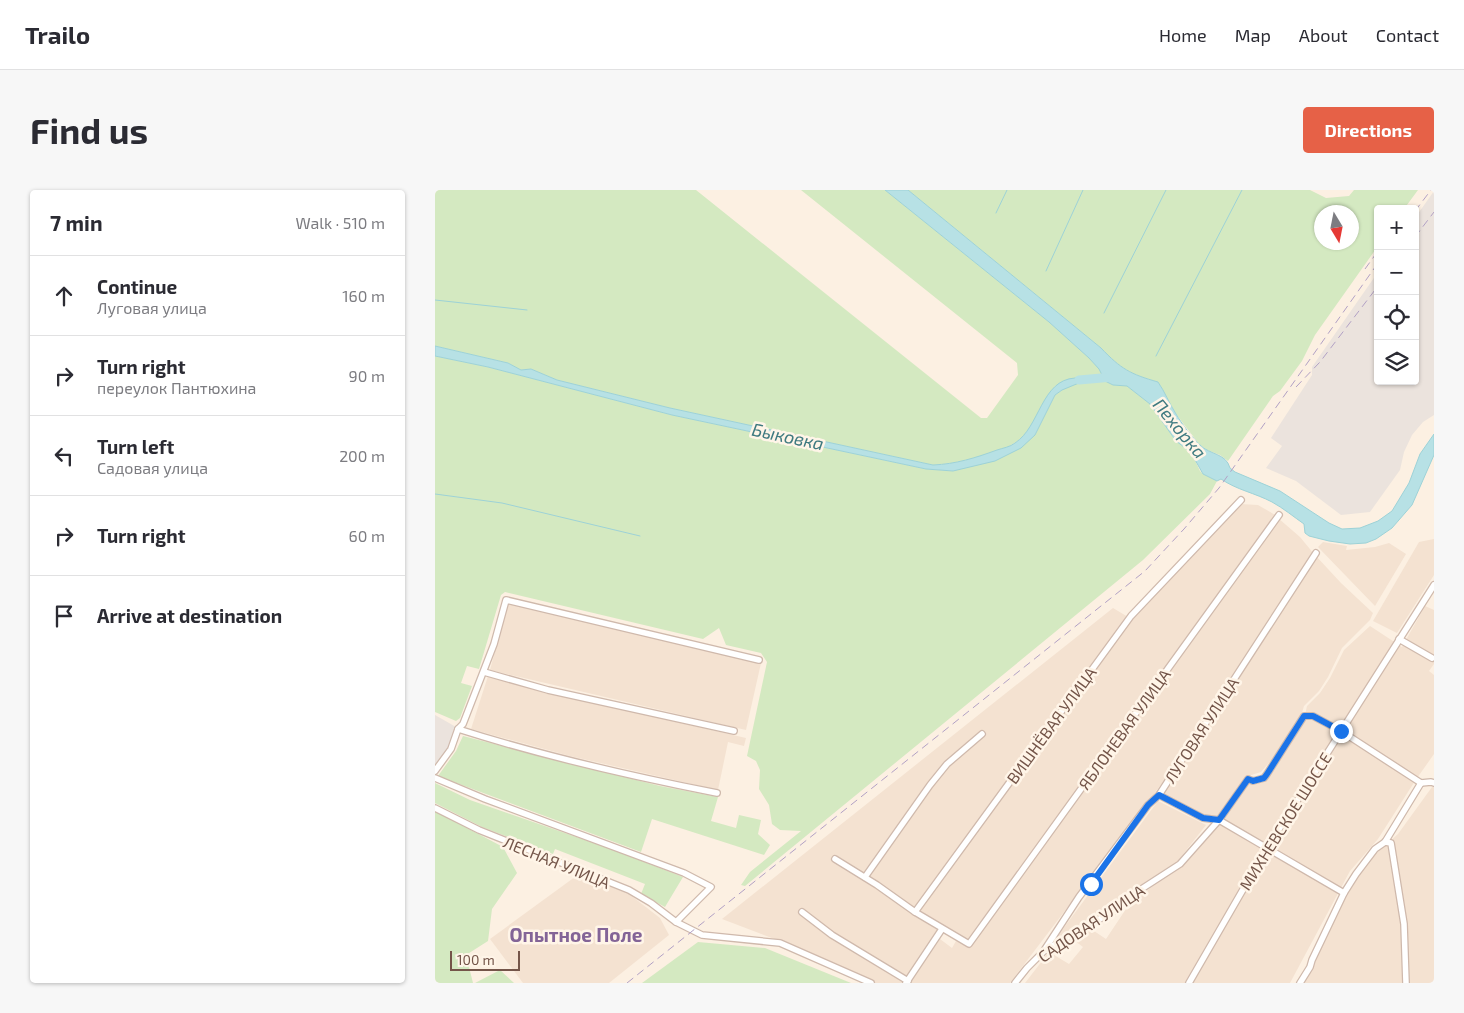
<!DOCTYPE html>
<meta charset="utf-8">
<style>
body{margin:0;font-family:"Exo 2",sans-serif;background:#f7f7f7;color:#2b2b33}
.controls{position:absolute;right:15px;top:15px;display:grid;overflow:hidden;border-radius:5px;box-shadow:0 1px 4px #0004}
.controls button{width:45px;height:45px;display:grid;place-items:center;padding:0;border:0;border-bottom:1px solid #e1e1e2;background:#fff;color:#2b2b33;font:25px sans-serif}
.compass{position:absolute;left:879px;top:15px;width:45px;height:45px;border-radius:50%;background:#fff;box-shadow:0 1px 4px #0004;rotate:170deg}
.scale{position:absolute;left:15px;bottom:12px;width:70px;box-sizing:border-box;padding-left:5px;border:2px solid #745549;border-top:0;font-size:14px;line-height:18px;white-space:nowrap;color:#745549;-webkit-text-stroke:4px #fff5e8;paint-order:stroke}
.stop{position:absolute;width:15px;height:15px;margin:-11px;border:4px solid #1a73e8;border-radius:50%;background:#fff}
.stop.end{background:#1a73e8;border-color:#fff;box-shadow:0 1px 5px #0008}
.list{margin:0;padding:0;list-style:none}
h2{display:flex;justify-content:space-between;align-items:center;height:65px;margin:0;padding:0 20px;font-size:21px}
h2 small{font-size:16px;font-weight:400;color:#7c7c81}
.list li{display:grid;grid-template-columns:32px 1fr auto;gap:15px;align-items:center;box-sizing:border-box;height:80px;padding:0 20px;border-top:1px solid #e1e1e2}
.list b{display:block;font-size:19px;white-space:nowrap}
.list p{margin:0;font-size:16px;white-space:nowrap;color:#7c7c81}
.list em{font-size:16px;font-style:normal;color:#7c7c81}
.icon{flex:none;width:28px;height:28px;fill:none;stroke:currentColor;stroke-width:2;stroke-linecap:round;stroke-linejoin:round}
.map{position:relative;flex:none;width:999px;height:793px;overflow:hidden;border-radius:5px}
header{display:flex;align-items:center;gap:30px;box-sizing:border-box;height:70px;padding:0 25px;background:#fff;border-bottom:1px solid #e1e1e2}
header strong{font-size:24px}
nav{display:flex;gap:28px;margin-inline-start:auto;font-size:18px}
.intro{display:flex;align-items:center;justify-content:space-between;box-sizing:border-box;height:120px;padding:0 30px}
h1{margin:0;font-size:35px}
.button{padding:12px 22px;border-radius:5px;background:#e66147;color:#fff;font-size:18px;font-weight:700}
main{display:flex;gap:30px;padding:0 30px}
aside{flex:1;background:#fff;border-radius:5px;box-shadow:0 1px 4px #0004}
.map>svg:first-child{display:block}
.residential{fill:#f4e2d1}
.industrial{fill:#ebe3dd}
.green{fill:#d4e9c1;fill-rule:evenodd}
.water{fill:#b7e1e5;stroke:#9dd2d7}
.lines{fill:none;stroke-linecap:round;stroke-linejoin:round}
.stream{stroke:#9dd2d7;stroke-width:1}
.river{stroke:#b7e1e5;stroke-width:9}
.minor-casing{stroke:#cfb9ac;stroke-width:8}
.minor{stroke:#fff;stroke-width:5.5}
.rail{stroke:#b2a1c5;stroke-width:1;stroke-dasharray:8 5;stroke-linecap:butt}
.route{stroke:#1a73e8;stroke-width:6}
.labels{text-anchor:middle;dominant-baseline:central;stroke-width:5;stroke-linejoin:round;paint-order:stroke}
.street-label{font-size:16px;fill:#745549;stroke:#fff5e8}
.water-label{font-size:18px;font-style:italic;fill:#3f7a80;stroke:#fff5e8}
.quarter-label{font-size:19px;font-weight:bold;fill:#836497;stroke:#fff5e8}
</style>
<header>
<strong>Trailo</strong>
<nav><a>Home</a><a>Map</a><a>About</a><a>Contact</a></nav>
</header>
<div class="intro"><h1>Find us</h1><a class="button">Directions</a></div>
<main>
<aside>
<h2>7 min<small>Walk · 510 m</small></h2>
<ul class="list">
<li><svg class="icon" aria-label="ahead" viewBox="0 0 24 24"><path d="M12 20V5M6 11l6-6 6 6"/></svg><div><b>Continue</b><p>Луговая улица</p></div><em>160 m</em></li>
<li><svg class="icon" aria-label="right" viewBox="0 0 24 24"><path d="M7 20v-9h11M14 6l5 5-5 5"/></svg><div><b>Turn right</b><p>переулок Пантюхина</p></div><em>90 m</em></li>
<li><svg class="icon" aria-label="left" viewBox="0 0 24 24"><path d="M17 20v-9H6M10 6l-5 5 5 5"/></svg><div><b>Turn left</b><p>Садовая улица</p></div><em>200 m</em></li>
<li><svg class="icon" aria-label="right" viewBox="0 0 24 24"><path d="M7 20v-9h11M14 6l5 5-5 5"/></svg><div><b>Turn right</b></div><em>60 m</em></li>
<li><svg class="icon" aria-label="arrive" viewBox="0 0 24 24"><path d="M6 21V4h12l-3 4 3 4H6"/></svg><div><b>Arrive at destination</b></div></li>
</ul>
</aside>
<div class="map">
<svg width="999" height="793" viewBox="0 0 999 793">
<rect width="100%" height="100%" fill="#fcf0e2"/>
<g class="residential">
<polygon points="805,314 823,315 842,326 534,751 482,723 698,428"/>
<polygon points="843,328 865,347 879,364 744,571 575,793 475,793 505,749 517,758 521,751 535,757 707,521"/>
<polygon points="999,349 999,385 962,443 938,431 984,352"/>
<polygon points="888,352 912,356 911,360 940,357 954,353 971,364 940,416 883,357"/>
<polygon points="881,366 906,393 938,423 935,430 907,458 893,487 884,501 869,516 865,529 859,540 839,567 826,582 813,586 780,630 771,629 727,605"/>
<polygon points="73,412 326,473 311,540 55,480"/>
<polygon points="990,416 999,420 999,474 994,481 999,485 999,564 980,591 943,649 915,681 855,793 590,793 614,762 634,774 648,757 636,748 653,737 671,749 693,716 754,667 814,591 830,588 868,534 872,516 885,503 895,488 909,460 935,436 967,457"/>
<polygon points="678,418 693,427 478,722 506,739 470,793 439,793 347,752 287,729"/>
<polygon points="53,486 150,511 311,548 309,556 293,552 283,600 135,566 36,539"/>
<polygon points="997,597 999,597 999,793 867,793 878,775 879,766 906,716 933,671 963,644"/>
<polygon points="723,611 771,635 742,672 619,751"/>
<polygon points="144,684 194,704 225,728 234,745 174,793 88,793 55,749"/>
</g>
<g class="industrial">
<polygon points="999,1 999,225 988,232 977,245 969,262 965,280 935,322 906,325 861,291 831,278 847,256 836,248 877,185 877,177 943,82 943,191 980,191 980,28"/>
<polygon points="0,525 21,537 13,560 0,577"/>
</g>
<g class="green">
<path d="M0,0h261l285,228h6l31,-43 -1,-12 -216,-173h84l164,132 40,36 10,11 6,12 8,4 14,1 23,18 26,37 12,9 6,8 6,13 3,3 14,7 -7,13 -67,66 -398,326 -4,-1 9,-13 51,-41 -21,-1 -8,-6 -3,-19 -10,-16 1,-19 -4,-9 -9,-5 20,-94 -6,-9 -35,-8 -7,-17 -16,11 -198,-47 -4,3 -22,74 -12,-3 -6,17 11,3 -12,32 -4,3 -21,-9v-356l53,11 184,48 254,54 27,2 82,-36 20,-40 7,-5 -6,-5c-10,16 -19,35 -32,50 -16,19 -66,29 -91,30l-263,-57 -113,-28 -26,-11 -10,1 -13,-7 -73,-17z"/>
<path d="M473,0h402l16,8 23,-2 5,-6h64l-14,19h-26v37l-63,89 -13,26 -22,30 -7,5 -45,65 -8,-6 -13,-5 -8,-6 -23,-30 -18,-32c-28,-8 -37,-13 -57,-34zM886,22h30v30h-30z"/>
<polygon points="28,546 225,596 283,607 276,631 301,638 304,625 326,630 323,644 335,655 329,665 217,629 206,662 3,586 21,561"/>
<polygon points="0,593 35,610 179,660 248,687 230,717 206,704 210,694 120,659 118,664 47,637 0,613"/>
<polygon points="0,621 68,657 82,683 57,719 53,751 31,765 38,793 0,793"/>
<polygon points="263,752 330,758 416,793 207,793"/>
<polygon points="65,780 79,793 40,793"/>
</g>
<g class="water">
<path d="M450,0h23l193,158c20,21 29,26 57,34 7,10 11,21 18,32 6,10 15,22 24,31 10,10 26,8 30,23l5,4 45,19 49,32 13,6 18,-1 18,-7 14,-10 17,-28 11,-29 14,-20v21l-22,50 -20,23 -16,11 -10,4 -16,1 -21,-3 -20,-5 -4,-3 -1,-9c-10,-7 -21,-16 -32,-22 -17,-9 -35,-12 -51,-23l-4,2 -14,-7 -9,-16 -6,-8 -12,-9 -26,-37 -23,-18 -14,-1 -8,-4 -6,-12 -10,-11 -40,-36z"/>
<path d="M0,156l73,17 13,7 10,-1 26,11 113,28 263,57c23,-1 42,-7 64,-15 6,-2 13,-3 18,-7 25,-16 26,-63 60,-65 5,-1 11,0 16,0l-29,12 -7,5 -20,40 -14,13 -26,13 -42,10 -27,-2 -254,-54 -184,-48 -53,-11z"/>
</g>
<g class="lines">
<g class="stream">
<polyline points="561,23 572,0"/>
<polyline points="611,81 648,0"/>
<polyline points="0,110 92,120"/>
<polyline points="669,123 731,0"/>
<polyline points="721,166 807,0"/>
<polyline points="0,304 67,313 205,346"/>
</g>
<polyline class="river" points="644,190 678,187"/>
<defs>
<g id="minor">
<polyline points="806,310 696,426 480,722 534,754 844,325"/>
<polyline points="964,449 997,468"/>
<polyline points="49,482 113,500 299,541"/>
<path d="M23,539c85,27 172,47 259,64"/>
<polyline points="0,581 16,559 23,539 28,534 59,454 71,410 324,470"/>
<polyline points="0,588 50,609 249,683 276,697 241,732"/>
<polyline points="986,593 996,592 999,593"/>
<polyline points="724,605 768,628 784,630 909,703"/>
<polyline points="0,618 44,640 194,700 216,713 241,732 267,745 345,753 436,793"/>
<polyline points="950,652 956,653 969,734 971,793"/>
<polyline points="400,669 442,695 480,722"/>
<polyline points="430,687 495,595 512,574 547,544"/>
<polyline points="367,722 397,745 473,791"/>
<polyline points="610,759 644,707 713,615 724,605 881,363"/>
<polyline points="471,793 507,739"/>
<polyline points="580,793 592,778 609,761 682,719 708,698 745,674 784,630 813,589 818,591 829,588 832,584 869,526 878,526 906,541 986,593"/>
<polyline points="754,793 832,658 999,395"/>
<polyline points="865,793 875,777 877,770 909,703 921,684 940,659 950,652 986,593"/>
</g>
</defs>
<use href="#minor" class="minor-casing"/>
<use href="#minor" class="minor"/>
<g class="rail">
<polyline points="980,21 996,0"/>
<polyline points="980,47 999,22"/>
<polyline points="930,79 943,61"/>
<polyline points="861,197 885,172 943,96"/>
<polyline points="192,793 710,381 749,339 784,298 943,73"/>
</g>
</g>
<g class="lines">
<polyline class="route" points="656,694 713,615 724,605 768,628 784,630 813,589 818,591 829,588 832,584 869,526 878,526 906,541"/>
</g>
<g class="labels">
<g class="street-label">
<text transform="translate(616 535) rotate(-54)">ВИШНЁВАЯ УЛИЦА</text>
<text transform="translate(689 539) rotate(-54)">ЯБЛОНЕВАЯ УЛИЦА</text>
<text transform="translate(766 540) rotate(-57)">ЛУГОВАЯ УЛИЦА</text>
<text transform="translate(850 631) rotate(-58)">МИХНЕВСКОЕ ШОССЕ</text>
<text transform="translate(122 672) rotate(22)">ЛЕСНАЯ УЛИЦА</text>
<text transform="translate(656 733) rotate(-34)">САДОВАЯ УЛИЦА</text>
</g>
<g class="water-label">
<text transform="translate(745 238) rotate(50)">Пехорка</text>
<text transform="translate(353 246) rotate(12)">Быковка</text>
</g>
<g class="quarter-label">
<text x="141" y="744">Опытное Поле</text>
</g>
</g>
</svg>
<div class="controls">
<button>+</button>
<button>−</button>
<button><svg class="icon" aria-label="locate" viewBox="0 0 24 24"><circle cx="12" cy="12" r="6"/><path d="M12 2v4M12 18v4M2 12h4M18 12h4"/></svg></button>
<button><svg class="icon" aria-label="layers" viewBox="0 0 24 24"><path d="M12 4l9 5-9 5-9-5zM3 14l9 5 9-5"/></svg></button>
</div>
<svg class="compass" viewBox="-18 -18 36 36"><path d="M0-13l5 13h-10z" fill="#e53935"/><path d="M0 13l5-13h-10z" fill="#7c7c81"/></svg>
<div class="scale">100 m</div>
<div class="stop" style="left:656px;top:694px"></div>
<div class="stop end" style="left:906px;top:541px"></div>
</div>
</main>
